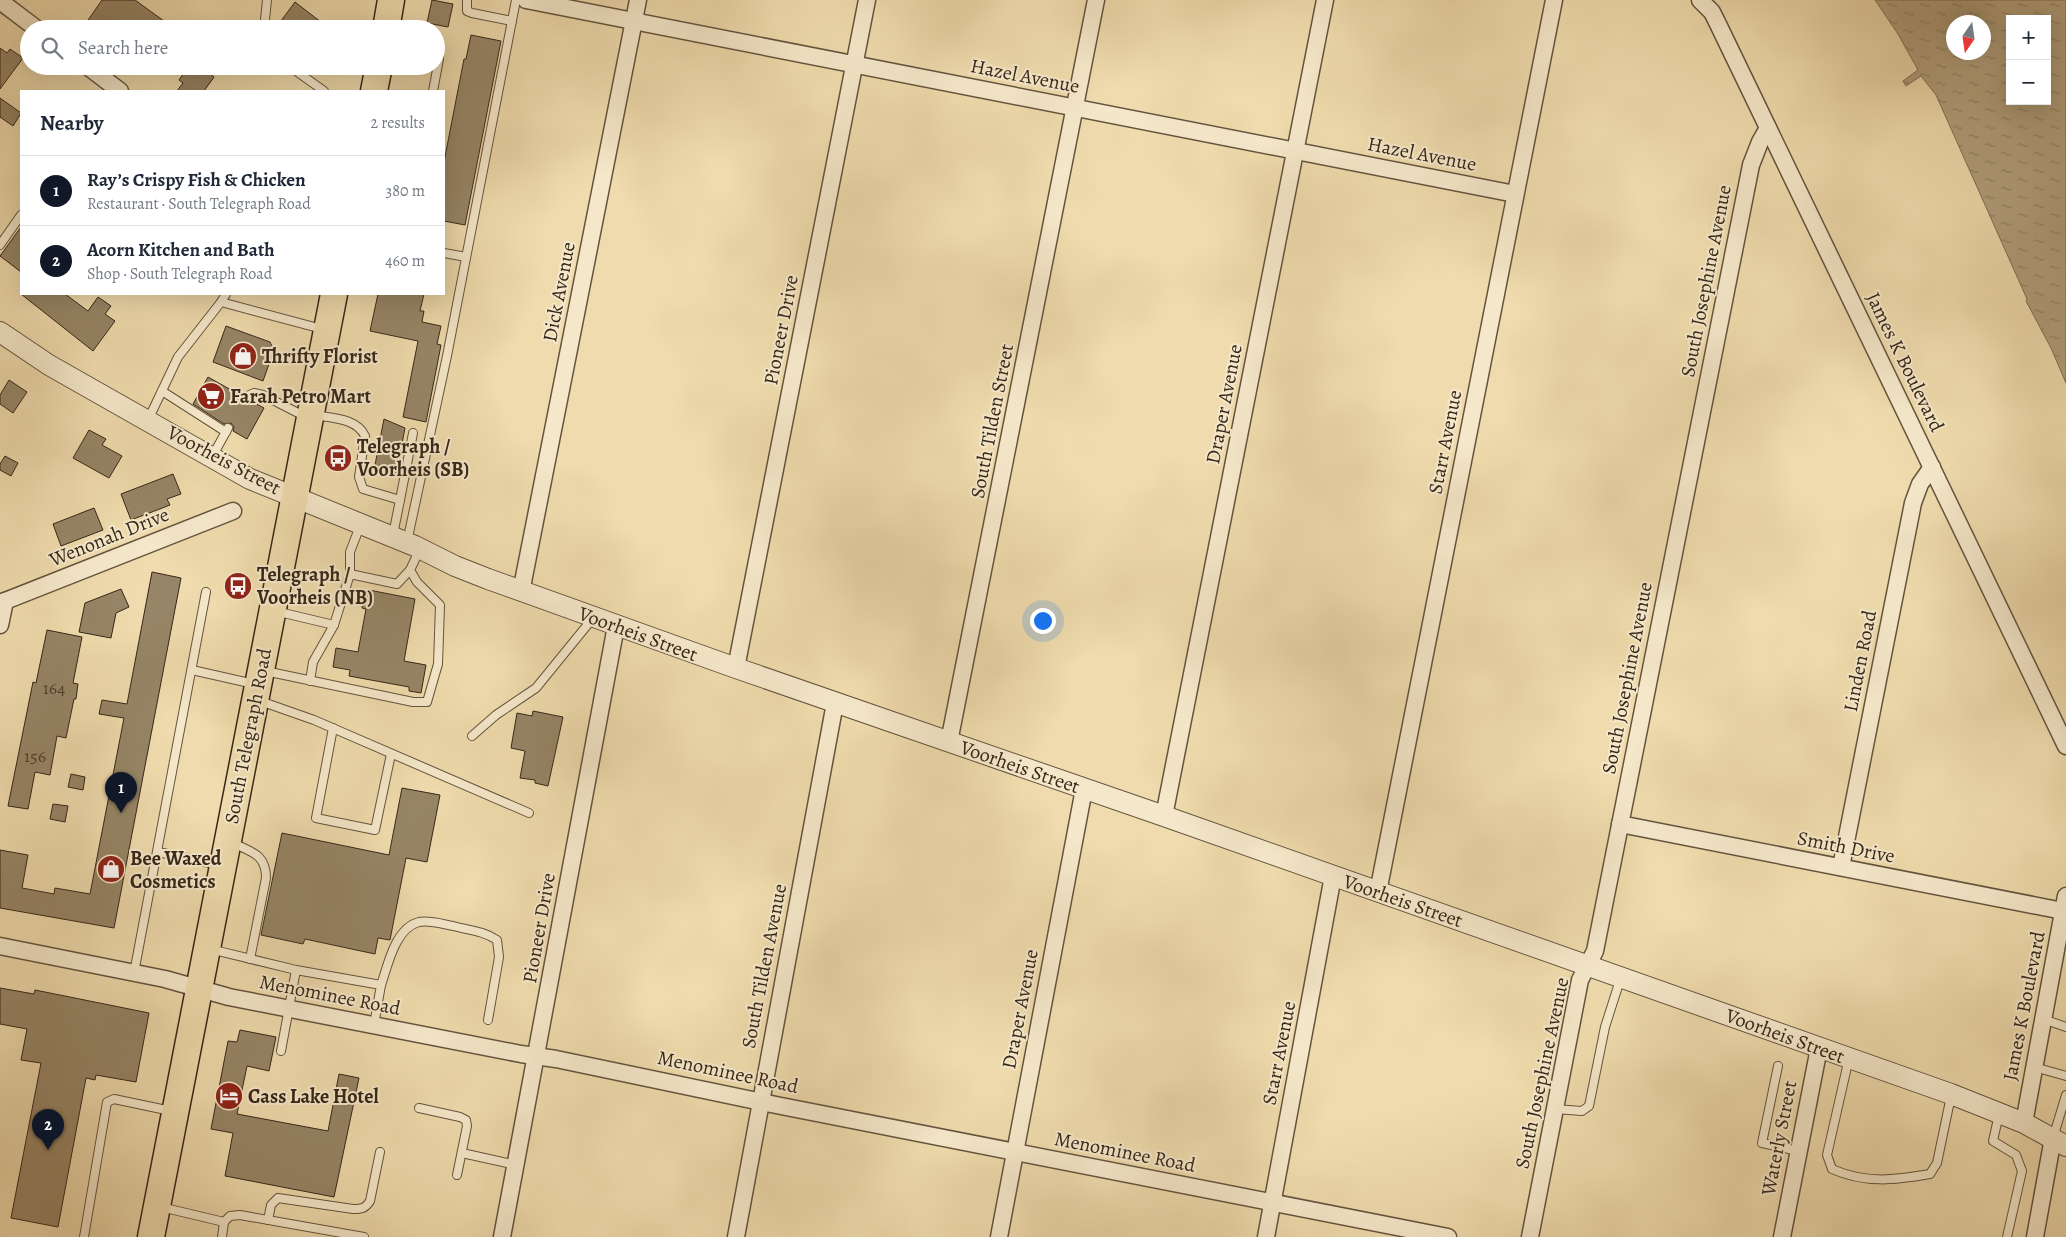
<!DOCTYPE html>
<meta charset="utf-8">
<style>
body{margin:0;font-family:Alegreya,serif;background:#f6f6f7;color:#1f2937}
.controls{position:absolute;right:15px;top:15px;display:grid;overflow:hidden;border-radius:0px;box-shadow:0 5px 20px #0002}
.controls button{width:45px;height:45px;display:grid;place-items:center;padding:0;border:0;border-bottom:1px solid #e0e1e3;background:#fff;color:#1f2937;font:25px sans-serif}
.compass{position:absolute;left:1946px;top:15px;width:45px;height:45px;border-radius:50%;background:#fff;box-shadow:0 5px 20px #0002;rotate:193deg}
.you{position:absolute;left:1042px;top:620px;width:18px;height:18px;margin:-12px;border:4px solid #fff;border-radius:50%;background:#1a73e8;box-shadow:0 0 0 8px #1a73e833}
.badge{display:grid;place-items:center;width:32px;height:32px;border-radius:50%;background:#111827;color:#fff;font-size:16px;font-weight:700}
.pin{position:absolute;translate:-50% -41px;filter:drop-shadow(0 1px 2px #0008)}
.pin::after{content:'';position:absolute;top:26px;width:18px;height:15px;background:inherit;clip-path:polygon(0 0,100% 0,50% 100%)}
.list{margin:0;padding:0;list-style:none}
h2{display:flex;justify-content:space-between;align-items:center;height:65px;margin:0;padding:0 20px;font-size:21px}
h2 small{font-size:16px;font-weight:400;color:#747a83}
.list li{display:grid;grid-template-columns:32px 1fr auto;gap:15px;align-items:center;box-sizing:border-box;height:70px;padding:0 20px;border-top:1px solid #e0e1e3}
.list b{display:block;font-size:19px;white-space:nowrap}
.list p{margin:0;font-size:16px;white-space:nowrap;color:#747a83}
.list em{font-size:16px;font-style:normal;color:#747a83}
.icon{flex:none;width:28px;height:28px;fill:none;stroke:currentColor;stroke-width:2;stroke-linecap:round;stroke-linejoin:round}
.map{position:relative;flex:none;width:2066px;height:1237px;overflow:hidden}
.search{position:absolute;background:#fff;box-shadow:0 5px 20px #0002;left:20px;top:20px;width:425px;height:55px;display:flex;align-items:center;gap:12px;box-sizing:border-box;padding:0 18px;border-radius:28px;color:#747a83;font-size:19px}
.panel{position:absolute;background:#fff;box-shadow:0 5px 20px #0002;left:20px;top:90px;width:425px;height:205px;border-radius:0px}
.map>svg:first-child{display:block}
.water{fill:url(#water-ripples);stroke:#7f6e54;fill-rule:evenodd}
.building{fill:#968566;stroke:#362719}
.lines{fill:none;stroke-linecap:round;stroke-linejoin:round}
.service-casing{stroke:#64543e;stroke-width:10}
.minor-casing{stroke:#64543e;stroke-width:19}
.tertiary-casing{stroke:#64543e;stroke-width:22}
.trunk-casing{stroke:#362719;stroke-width:29}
.service{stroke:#f5e8ca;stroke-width:8}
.minor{stroke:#f5e8ca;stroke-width:16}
.tertiary{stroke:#f5e8ca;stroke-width:20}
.trunk{stroke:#efdbad;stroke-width:26}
.labels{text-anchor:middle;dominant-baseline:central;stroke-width:4;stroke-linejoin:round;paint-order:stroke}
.number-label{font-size:18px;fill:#4e3e2c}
.street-label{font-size:20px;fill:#362719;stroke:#f5e8ca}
.poi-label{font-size:20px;font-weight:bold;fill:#362719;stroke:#f5e8ca;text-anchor:start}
</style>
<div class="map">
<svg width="2066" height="1237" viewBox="0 0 2066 1237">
<defs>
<pattern id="water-ripples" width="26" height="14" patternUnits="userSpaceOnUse" patternTransform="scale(1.25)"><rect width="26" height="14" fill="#b09e7b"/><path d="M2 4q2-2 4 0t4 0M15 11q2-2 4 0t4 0" fill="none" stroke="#908164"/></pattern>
</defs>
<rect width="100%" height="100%" fill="#efdbad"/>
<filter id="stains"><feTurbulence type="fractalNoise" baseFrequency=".004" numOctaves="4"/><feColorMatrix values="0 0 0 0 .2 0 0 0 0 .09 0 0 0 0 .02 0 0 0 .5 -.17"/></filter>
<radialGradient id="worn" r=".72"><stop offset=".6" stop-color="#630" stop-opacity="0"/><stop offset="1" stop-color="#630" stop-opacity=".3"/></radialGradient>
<path class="water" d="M1875,0h191v383l-15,-35 -25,-47 1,-2 -91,-204 -15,-19 -15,10 -3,-5 15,-11 -20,-36zM2010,19h37v82h-37zM1954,22h30v30h-30z"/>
<g class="building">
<polygon points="102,0 135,0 175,29 94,29 86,23"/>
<polygon points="432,0 453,4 448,27 427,23"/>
<polygon points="295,2 330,29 275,29"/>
<polygon points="471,35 501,41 465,225 444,221 444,162 464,59 466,59"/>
<polygon points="0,48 7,53 10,49 23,58 0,89"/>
<polygon points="189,66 199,66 214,77 204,91 177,91 183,83 179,80"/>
<polygon points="0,98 21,113 13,126 0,117"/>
<polygon points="21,227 21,272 0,256"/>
<polygon points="21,294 65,294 88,311 98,297 111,306 105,314 115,321 93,351"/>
<polygon points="378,294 424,294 420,311 424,311 422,322 441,326 437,344 441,345 426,422 403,417 418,341 370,331"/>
<polygon points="226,326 270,342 274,350 263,381 213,362"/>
<polygon points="208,377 240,395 240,399 242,402 251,401 264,408 247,439 233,431 234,427 231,423 224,424 193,404"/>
<polygon points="9,380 27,392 13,413 0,404 0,395"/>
<polygon points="384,419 405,428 396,475 374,470"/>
<polygon points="89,430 106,439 102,445 122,456 109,478 73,458"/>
<polygon points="5,456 18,463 11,476 0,470 0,464"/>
<polygon points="173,474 181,494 167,499 170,505 131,520 121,494"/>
<polygon points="94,508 103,530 61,546 53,524"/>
<polygon points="152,572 181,578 114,928 0,908 0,850 28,855 22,888 54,894 55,888 90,894 124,718 99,714 102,700 127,704"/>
<polygon points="121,589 129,607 116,613 111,638 79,632 85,603"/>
<polygon points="369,590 415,599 404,661 426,665 421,693 409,691 409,687 349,676 350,670 333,667 336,648 358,652 366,609 362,608 364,595 368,595"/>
<polygon points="47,630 82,637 73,683 78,684 76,699 74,699 66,738 57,736 50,775 35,772 28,809 8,806 33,682 36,683"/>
<polygon points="533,711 563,717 548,786 535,783 535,780 520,778 525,751 511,748 517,713 532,716"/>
<polygon points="71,774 85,777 83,790 68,787"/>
<polygon points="402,788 440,795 427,862 406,858 390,940 378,938 375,954 305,939 303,944 261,935 282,833 389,855"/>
<polygon points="53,804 68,806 65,822 50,819"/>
<polygon points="0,988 34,994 35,990 149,1013 136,1082 96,1075 95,1080 86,1078 58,1227 11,1218 41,1063 21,1060 27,1029 0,1024"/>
<polygon points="240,1030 276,1037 269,1071 247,1066 237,1114 328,1131 339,1074 359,1078 334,1197 225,1176 233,1133 211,1129 228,1041 237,1042"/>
</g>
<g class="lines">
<defs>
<g id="service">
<polyline points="467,0 467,11 472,13 512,21"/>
<polyline points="264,29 267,0"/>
<polyline points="289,66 324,91"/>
<polyline points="433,91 439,59 436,51"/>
<polyline points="0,245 21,215"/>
<polyline points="444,253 466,257"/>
<polyline points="226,294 221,302 322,329"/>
<polyline points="162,391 226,432"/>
<polyline points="245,397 254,393 263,395 306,417"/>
<path d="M315,415c16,3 42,3 50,21l-6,41 4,12 37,11 -7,35"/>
<polyline points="148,420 178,357 221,302"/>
<polyline points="212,457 228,428"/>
<polyline points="400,500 413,433"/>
<polyline points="407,542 447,356 516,0"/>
<polyline points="350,574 350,552 360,526"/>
<polyline points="275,611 334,625 350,574 397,584 410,570"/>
<polyline points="192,670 254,684"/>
<polyline points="265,671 413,702 427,702 438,664 440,605 417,582 410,570 420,549"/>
<polyline points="310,681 313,662 334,625"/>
<polyline points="260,701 314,720 529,813"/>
<polyline points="333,728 316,818 375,830 391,754"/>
<polyline points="472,736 496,715 536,688 593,618"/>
<path d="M231,842c19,10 35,11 35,36l-16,81"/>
<polyline points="158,852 219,865"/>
<polyline points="210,949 296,970 381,985 374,1025"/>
<polyline points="134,973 206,592"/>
<path d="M381,985c7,-20 14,-57 38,-63 11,-2 23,2 34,4 15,4 31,5 44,14l2,17 -11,63"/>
<polyline points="2043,1019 2066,1027"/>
<polyline points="281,1051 296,970"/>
<path d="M1849,1058l-22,97 5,14c34,15 63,11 98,5l7,-11 14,-67"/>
<polyline points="1778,1066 1762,1143 1798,1151"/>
<polyline points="2034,1067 2066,1076"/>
<polyline points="419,1108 460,1117 466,1120 467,1126 457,1175"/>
<polyline points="1555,1109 1582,1111 1589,1106 1605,1027 1621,977"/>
<polyline points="1999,1114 1993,1141 2016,1155 2022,1171 2007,1237"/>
<polyline points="2053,1138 2066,1095"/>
<polyline points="462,1153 516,1165"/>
<polyline points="161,1207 224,1222 222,1237"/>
<path d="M268,1220l3,-15 7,-7 75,11c8,0 12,0 17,-8l10,-49"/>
<polyline points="224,1222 230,1216 240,1215 364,1237"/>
<polyline points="84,1237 107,1102 114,1099 171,1111"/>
</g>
<g id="minor">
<polyline points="526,0 1515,194"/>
<polyline points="1700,0 1712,12 1717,22 2066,746"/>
<polyline points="0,1 37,29"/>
<polyline points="87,66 120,91"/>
<polyline points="521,592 638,0"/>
<polyline points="0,603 233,511"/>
<polyline points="0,625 5,601"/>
<polyline points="736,668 867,0"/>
<polyline points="949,742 1096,0"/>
<polyline points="1164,816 1325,0"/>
<polyline points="1620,824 2063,911"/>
<polyline points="1841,867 1913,503 1920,484 1932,467"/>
<polyline points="1378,892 1554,0"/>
<polyline points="0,946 165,979 229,997 521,1054 556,1059 776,1105 1448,1237"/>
<polyline points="2024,1123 2066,896"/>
<polyline points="502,1237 616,626"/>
<polyline points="736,1237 835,703"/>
<polyline points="999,1237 1084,789"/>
<polyline points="1266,1237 1333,876"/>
<polyline points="1530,1237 1580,980 1595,951 1751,165 1760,142 1768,128"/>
<polyline points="1782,1237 1819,1048"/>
<polyline points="2035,1237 2053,1138"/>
</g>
<polyline id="tertiary" points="0,332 49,365 250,479 415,546 455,566 488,579 736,668 1164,816 1951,1094 2024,1123 2066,1146"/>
<g id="trunk">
<polyline points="386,29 391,0"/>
<polyline points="374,91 379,66"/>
<polyline points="151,1237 334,294"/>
</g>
</defs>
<use href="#service" class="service-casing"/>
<use href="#minor" class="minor-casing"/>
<use href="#tertiary" class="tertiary-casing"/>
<use href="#trunk" class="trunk-casing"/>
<use href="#service" class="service"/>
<use href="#minor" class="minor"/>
<use href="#tertiary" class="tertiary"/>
<use href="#trunk" class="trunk"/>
</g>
<defs>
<symbol id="shop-disc" viewBox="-11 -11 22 22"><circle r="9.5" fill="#8f2418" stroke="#f5e8ca"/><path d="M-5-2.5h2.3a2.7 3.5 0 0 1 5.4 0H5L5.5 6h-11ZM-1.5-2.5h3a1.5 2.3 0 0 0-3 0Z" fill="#fff"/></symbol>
<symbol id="supermarket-disc" viewBox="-11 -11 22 22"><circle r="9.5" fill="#8f2418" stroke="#f5e8ca"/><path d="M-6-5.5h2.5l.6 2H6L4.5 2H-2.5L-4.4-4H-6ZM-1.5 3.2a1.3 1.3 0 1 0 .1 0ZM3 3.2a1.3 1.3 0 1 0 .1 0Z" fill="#fff"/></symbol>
<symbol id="bus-disc" viewBox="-11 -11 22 22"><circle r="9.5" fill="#8f2418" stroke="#f5e8ca"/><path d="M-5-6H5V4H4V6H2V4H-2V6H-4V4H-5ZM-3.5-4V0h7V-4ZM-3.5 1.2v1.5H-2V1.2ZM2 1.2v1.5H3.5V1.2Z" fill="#fff"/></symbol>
<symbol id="hotel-disc" viewBox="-11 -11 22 22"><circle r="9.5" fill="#8f2418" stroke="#f5e8ca"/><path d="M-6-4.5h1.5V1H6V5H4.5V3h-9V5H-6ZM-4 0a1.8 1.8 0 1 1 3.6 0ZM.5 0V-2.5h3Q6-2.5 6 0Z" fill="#fff"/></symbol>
</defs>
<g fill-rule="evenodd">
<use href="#shop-disc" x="227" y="340" width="32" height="32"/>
<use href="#supermarket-disc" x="195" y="380" width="32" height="32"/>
<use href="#bus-disc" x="322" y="442" width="32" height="32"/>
<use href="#bus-disc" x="222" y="570" width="32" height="32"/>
<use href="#shop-disc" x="95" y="853" width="32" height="32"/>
<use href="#hotel-disc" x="213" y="1080" width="32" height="32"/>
</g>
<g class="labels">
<g class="number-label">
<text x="54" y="688">164</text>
<text x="35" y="756">156</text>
</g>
<g class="street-label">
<text transform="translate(1025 76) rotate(11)">Hazel Avenue</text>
<text transform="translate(1422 154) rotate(11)">Hazel Avenue</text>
<text transform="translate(1706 281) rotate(-79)">South Josephine Avenue</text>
<text transform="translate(559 292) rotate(-79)">Dick Avenue</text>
<text transform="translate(781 330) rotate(-79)">Pioneer Drive</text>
<text transform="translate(1905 362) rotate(64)">James K Boulevard</text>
<text transform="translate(1224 404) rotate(-79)">Draper Avenue</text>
<text transform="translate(992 421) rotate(-79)">South Tilden Street</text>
<text transform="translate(1445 442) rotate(-79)">Starr Avenue</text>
<text transform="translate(224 460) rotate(28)">Voorheis Street</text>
<text transform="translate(109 537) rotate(-22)">Wenonah Drive</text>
<text transform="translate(638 634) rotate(20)">Voorheis Street</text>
<text transform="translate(1860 661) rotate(-79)">Linden Road</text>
<text transform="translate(1627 678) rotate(-79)">South Josephine Avenue</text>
<text transform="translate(248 736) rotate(-79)">South Telegraph Road</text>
<text transform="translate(1020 767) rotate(19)">Voorheis Street</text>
<text transform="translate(1846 847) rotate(11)">Smith Drive</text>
<text transform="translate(1403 901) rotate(19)">Voorheis Street</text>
<text transform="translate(539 928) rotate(-80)">Pioneer Drive</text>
<text transform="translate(764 966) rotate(-79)">South Tilden Avenue</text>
<text transform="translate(330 995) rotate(11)">Menominee Road</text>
<text transform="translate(2024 1006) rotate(-79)">James K Boulevard</text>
<text transform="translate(1020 1009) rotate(-79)">Draper Avenue</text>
<text transform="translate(1785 1036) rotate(20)">Voorheis Street</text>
<text transform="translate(1279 1053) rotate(-79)">Starr Avenue</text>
<text transform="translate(728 1072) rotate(12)">Menominee Road</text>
<text transform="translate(1542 1073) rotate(-78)">South Josephine Avenue</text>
<text transform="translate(1779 1138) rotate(-79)">Waterly Street</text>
<text transform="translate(1125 1152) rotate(11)">Menominee Road</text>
</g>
<g class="poi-label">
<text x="262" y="356">Thrifty Florist</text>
<text x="230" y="396">Farah Petro Mart</text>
<text x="357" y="446">Telegraph /<tspan x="357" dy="23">Voorheis (SB)</tspan></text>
<text x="257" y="574">Telegraph /<tspan x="257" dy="23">Voorheis (NB)</tspan></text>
<text x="130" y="858">Bee Waxed<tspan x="130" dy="23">Cosmetics</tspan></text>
<text x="248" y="1096">Cass Lake Hotel</text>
</g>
</g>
<rect width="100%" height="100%" filter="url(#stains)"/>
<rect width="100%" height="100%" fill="url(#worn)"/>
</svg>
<div class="controls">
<button>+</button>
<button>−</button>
</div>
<svg class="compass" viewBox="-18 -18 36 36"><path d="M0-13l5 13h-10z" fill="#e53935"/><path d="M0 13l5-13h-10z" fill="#747a83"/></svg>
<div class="you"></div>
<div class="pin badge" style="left:121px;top:813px">1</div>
<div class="pin badge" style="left:48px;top:1150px">2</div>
<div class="search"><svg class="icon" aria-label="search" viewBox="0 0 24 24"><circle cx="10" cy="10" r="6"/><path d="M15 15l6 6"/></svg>Search here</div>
<section class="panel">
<h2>Nearby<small>2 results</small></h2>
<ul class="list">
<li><span class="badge">1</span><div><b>Ray’s Crispy Fish &amp; Chicken</b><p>Restaurant · South Telegraph Road</p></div><em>380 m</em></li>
<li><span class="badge">2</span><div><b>Acorn Kitchen and Bath</b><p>Shop · South Telegraph Road</p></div><em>460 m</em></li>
</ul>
</section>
</div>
